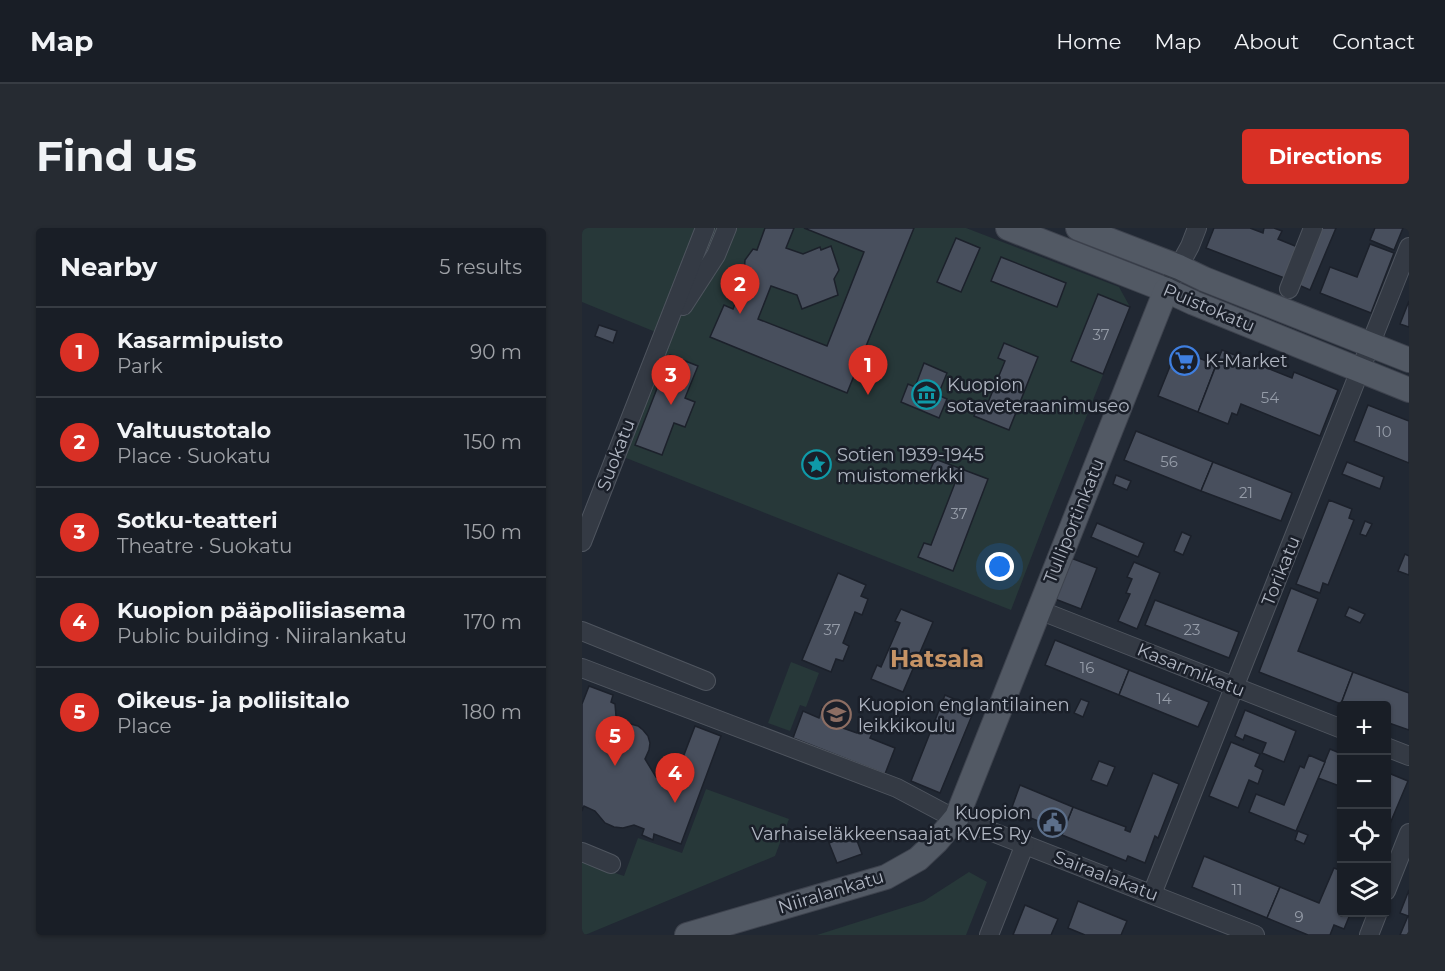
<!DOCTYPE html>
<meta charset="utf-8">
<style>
body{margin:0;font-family:Montserrat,sans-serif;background:#262b32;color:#f1f3f6}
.controls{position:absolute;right:18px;bottom:18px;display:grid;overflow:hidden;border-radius:6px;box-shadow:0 2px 4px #0004}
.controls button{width:54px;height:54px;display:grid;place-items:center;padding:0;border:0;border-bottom:2px solid #373c43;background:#191e26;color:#f1f3f6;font:30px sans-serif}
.you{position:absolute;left:418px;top:339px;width:21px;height:21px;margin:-15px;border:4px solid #fff;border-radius:50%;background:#1a73e8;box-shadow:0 0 0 9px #1a73e833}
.badge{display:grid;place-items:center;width:39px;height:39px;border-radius:50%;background:#d93025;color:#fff;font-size:20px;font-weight:700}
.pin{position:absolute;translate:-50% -50px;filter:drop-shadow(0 2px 3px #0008)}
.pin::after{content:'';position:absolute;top:32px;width:21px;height:18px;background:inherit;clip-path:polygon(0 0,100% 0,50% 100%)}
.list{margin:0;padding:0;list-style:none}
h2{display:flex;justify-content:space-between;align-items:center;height:78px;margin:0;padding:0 24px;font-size:26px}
h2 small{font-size:20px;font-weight:400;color:#9fa2a7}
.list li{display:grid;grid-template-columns:39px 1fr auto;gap:18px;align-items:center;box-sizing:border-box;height:90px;padding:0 24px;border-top:2px solid #373c43}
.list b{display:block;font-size:22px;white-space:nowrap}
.list p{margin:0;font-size:20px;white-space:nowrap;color:#9fa2a7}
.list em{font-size:20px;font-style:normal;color:#9fa2a7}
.icon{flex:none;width:33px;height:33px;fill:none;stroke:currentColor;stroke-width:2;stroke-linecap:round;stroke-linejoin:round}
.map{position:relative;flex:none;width:827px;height:707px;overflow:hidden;border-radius:6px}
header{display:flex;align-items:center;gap:36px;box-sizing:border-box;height:84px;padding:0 30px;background:#191e26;border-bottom:2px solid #373c43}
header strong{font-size:28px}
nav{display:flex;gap:33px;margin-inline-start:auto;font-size:21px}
.intro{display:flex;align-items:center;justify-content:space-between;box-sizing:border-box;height:144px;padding:0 36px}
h1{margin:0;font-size:42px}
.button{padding:15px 27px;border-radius:6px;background:#d93025;color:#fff;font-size:21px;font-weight:700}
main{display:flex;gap:36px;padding:0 36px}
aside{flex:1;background:#191e26;border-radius:6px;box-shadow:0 2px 4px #0004}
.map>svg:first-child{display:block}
.green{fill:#273839}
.building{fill:#484f5d;stroke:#1c212b;stroke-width:1.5}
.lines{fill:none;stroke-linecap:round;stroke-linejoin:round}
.minor-casing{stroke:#4f555f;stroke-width:20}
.major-casing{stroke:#3e434e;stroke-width:26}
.minor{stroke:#343a44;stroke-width:18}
.major{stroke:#525964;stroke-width:24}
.labels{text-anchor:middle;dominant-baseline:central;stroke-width:5;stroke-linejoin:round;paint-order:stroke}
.number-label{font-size:15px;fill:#959ca8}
.street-label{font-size:18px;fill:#afb5c1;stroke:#1a1f29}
.poi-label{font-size:18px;fill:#afb5c1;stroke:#1a1f29;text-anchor:start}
.district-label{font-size:24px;font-weight:bold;fill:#c69365;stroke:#1a1f29}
</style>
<header>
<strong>Map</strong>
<nav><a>Home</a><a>Map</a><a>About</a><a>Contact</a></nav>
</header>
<div class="intro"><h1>Find us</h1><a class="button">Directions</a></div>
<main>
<aside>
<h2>Nearby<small>5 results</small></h2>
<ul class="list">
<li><span class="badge">1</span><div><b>Kasarmipuisto</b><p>Park</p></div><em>90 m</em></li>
<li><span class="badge">2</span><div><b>Valtuustotalo</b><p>Place · Suokatu</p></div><em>150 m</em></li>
<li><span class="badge">3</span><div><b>Sotku-teatteri</b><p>Theatre · Suokatu</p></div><em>150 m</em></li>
<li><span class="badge">4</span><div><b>Kuopion pääpoliisiasema</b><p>Public building · Niiralankatu</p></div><em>170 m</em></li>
<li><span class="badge">5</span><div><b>Oikeus- ja poliisitalo</b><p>Place</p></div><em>180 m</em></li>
</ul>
</aside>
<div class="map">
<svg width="827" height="707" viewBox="0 0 827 707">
<rect width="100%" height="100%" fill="#212833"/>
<g class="green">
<polygon points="0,0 384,0 537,59 548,79 470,275 429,382 34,226 81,107 0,74"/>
<polygon points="209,434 237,445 224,479 218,477 208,503 186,495"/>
<polygon points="124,561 207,591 193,628 3,707 0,707 0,634 42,648 56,610 100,625"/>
<polygon points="387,644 405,654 384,707 235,707 342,673"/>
</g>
<g class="building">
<polygon points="183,0 212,0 204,20 221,26 238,19 239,22 249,18 257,42 252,51 256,67 220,81 215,67 189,58 176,91 245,118 282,24 222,0 332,0 265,165 128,109 142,77 151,81 165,46 162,45 163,32 171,21 175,22"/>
<polygon points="632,0 668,0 681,5 682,0 692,0 700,3 696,11 718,20 705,51 624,20"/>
<polygon points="735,0 754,0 728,62 712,55"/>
<polygon points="793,0 821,0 812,22 788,12"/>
<polygon points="374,10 398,20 379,64 355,54"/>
<polygon points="788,16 812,25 789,85 738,65 748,39 775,49"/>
<polygon points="419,29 484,55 475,79 409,53"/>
<polygon points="516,66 548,79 521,146 489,133"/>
<polygon points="827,73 827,99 818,96"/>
<polygon points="17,97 35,103 31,115 13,108"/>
<polygon points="422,115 456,129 427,202 392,188 398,174 405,177 423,133 416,130"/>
<polygon points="595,121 634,137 616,184 576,168"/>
<polygon points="640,122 710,150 712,144 756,162 738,208 659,176 655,187 650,185 646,196 616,184"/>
<polygon points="88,127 116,138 103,170 113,174 103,199 92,195 80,227 53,217"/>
<polygon points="342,135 365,145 356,167 365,171 357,190 319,174 326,156 333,159"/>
<polygon points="786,177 827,193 827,235 772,213"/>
<polygon points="554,203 631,234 619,263 542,232"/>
<polygon points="353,231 406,251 371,343 336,329 342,315 349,317 373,255 347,245"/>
<polygon points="631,234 710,265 699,293 619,263"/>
<polygon points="765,234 802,249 798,261 760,246"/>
<polygon points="534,247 549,253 545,262 531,256"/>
<polygon points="747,272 770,281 767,290 772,292 746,357 741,355 738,365 714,356"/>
<polygon points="783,293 790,296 784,308 778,306"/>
<polygon points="515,295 562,315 556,329 509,309"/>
<polygon points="600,304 609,308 601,327 592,323"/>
<polygon points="823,326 827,328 827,347 816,343"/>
<polygon points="489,330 515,340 499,381 473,371"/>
<polygon points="552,334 578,345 555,401 536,393 548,366 544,365 550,351 545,349"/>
<polygon points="256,345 284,357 279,368 286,371 280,387 273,384 261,415 267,418 261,433 254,431 249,444 220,432"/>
<polygon points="709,360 736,371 716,423 771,444 759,476 677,444"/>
<polygon points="573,372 657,404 647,430 563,397"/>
<polygon points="767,379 783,386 778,395 763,388"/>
<polygon points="319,381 351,394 321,464 289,451 295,437 299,439 318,395 313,393"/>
<polygon points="473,412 547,442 537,467 463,437"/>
<polygon points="547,442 627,474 616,499 537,467"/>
<polygon points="771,444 827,465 827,502 804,494 804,478 762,478 759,476"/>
<polygon points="7,458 31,467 29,474 33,476 34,488 42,496 49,496 56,498 61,502 66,508 68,515 67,522 63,531 74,549 87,550 92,553 113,498 139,508 99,616 72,606 71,612 60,607 62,601 52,597 41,600 32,599 23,595 13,583 2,578 0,583 0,476"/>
<polygon points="363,467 393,480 358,565 329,553"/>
<polygon points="499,471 507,474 501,489 492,485"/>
<polygon points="240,479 248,482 244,493 251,495 254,487 261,490 258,499 275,505 277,498 291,503 288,510 313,520 303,546 211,510 221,483 237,490"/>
<polygon points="663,482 714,503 702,534 680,525 684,515 663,507 661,512 653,508"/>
<polygon points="649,514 678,526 673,538 681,542 676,556 667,552 656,580 627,568"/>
<polygon points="748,521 760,526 760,559 736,550"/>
<polygon points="727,527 743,534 714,603 667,584 674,566 702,577 718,538 722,540"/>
<polygon points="517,533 533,539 525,558 509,552"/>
<polygon points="804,544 826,553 804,605"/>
<polygon points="571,545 597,556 576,610 573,608 563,635 546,628 544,633 480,607 491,579 544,599 543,602 548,604"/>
<polygon points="438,557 491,579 481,603 429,582"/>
<polygon points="716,603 726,607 722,616 713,612"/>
<polygon points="265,608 267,613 274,610 280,626 255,635 247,615"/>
<polygon points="622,628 698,659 685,690 610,659"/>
<polygon points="752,640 760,643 760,684 769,684 762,701 752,697 748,707 726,707 685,690 698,659 737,675"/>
<polygon points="827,662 827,707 818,707 826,688 818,685"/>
<polygon points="496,673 545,693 539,707 503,707 486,700"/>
<polygon points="443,677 476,691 469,707 431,707"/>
</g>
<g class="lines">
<defs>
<g id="minor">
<polyline points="707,61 731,0"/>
<polyline points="584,62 608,18 615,0"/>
<polyline points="101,78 134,27 145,0"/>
<polyline points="0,314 123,0"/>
<polyline points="457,382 760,501"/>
<polyline points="0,403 124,453"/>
<polyline points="0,440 315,560 362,585 673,707"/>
<polyline points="804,519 827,528"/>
<polyline points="0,624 29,636"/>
<polyline points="804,663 827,605"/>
<polyline points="570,666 827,19"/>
<polyline points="407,707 443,616"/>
<polyline points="787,707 796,684"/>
</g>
<g id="major">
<polyline points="426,0 584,62 612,75 827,162"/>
<polyline points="496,0 597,39 622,51 827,132"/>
<polyline points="105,707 304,649 336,631 355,613 375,589 584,62"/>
</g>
</defs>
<use href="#minor" class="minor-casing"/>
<use href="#major" class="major-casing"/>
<use href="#minor" class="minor"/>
<use href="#major" class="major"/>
</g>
<defs>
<symbol id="supermarket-ring" viewBox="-11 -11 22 22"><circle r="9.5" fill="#1a1f29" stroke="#3f7fe0" stroke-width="1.5"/><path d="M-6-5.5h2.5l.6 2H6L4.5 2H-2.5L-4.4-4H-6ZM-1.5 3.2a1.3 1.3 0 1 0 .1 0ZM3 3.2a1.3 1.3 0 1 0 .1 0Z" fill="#3f7fe0"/></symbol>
<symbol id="museum-ring" viewBox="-11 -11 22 22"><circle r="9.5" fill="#1a1f29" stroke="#0f9aa8" stroke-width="1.5"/><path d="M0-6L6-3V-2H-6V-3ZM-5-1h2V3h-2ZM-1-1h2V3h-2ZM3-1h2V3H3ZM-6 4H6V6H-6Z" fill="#0f9aa8"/></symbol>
<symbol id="sight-ring" viewBox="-11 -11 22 22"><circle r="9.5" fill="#1a1f29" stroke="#0f9aa8" stroke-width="1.5"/><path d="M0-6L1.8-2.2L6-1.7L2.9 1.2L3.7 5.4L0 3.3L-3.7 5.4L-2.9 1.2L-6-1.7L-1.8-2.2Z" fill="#0f9aa8"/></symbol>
<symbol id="school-ring" viewBox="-11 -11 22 22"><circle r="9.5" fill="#1a1f29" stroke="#8d6e63" stroke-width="1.5"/><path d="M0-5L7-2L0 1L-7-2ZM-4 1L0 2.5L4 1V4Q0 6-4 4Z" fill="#8d6e63"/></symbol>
<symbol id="civic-ring" viewBox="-11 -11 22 22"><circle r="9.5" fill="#1a1f29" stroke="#5c6f8a" stroke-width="1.5"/><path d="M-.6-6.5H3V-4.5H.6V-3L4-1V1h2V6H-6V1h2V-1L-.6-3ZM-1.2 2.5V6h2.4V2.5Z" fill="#5c6f8a"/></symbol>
</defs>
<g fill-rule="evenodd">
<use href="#supermarket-ring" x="586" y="116" width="33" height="33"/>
<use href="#museum-ring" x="328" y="150" width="33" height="33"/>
<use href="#sight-ring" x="218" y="220" width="33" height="33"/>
<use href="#school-ring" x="238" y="470" width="33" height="33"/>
<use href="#civic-ring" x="454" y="578" width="33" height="33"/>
</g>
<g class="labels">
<g class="number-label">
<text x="519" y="106">37</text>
<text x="688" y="169">54</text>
<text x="802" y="203">10</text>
<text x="587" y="233">56</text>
<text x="664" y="264">21</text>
<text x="377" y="285">37</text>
<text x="250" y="401">37</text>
<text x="610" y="401">23</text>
<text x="505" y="439">16</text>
<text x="582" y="470">14</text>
<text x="655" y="661">11</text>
<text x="717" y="688">9</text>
</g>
<g class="street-label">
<text transform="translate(627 80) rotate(23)">Puistokatu</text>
<text transform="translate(34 227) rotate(-69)">Suokatu</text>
<text transform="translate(492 293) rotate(-68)">Tulliportinkatu</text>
<text transform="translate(699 343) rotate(-68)">Torikatu</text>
<text transform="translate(609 442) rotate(22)">Kasarmikatu</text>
<text transform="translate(524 648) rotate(21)">Sairaalakatu</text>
<text transform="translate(249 664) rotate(-17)">Niiralankatu</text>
</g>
<g class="poi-label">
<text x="623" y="133">K-Market</text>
<text x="365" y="157">Kuopion<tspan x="365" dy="21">sotaveteraanimuseo</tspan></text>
<text x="255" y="227">Sotien 1939-1945<tspan x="255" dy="21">muistomerkki</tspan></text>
<text x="276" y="477">Kuopion englantilainen<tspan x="276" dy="21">leikkikoulu</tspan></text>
<text x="449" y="585" text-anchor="end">Kuopion<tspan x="449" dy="21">Varhaiseläkkeensaajat KVES Ry</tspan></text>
</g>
<g class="district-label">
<text x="355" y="430">Hatsala</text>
</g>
</g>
</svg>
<div class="controls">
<button>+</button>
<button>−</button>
<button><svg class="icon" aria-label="locate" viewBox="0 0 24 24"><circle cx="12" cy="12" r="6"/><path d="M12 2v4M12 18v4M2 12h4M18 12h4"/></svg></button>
<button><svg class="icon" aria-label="layers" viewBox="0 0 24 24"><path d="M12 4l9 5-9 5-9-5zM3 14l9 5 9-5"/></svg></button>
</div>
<div class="you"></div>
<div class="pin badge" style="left:286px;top:167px">1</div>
<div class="pin badge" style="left:158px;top:86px">2</div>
<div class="pin badge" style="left:89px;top:177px">3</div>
<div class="pin badge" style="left:93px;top:575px">4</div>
<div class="pin badge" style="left:33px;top:538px">5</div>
</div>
</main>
